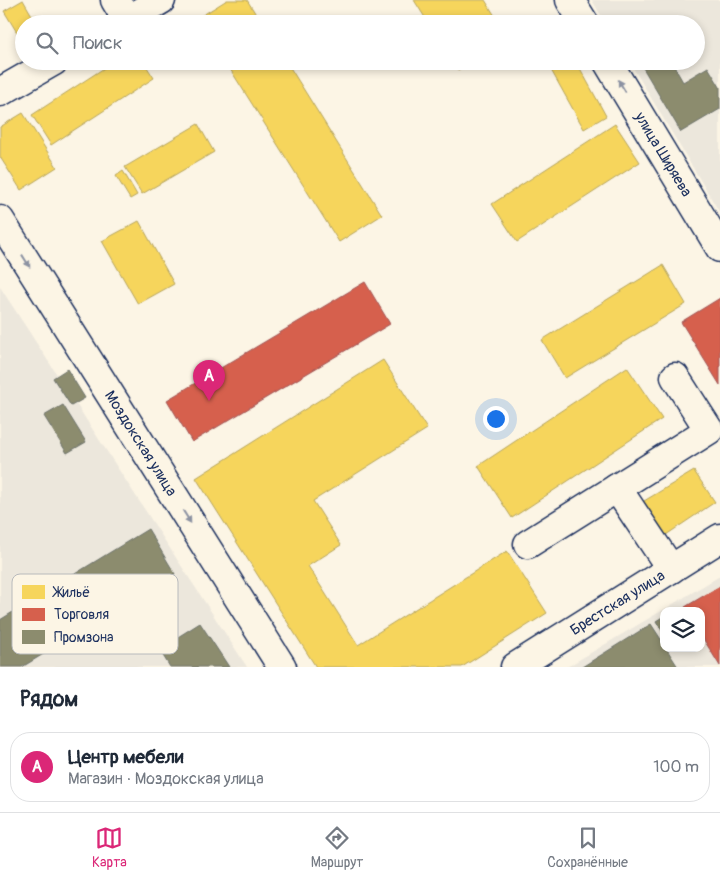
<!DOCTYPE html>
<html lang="ru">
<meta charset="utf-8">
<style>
body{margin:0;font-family:Pangolin,sans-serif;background:#f2f2f3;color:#1f2937}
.controls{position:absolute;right:15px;bottom:15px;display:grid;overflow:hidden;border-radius:10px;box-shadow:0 2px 8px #0003}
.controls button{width:45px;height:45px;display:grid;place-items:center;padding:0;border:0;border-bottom:1px solid #e0e1e3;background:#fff;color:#1f2937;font:25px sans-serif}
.you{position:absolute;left:495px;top:418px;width:18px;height:18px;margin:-12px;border:4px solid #fff;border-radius:50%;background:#1a73e8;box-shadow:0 0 0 8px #1a73e833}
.badge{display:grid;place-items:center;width:32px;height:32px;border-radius:50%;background:#db2777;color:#fff;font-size:16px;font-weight:700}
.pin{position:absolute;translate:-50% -41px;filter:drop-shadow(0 1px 2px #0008)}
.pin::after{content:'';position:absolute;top:26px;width:18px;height:15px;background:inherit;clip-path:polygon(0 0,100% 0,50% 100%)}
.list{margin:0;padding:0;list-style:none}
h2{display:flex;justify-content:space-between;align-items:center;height:65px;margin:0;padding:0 20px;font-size:21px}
h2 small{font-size:16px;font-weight:400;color:#747a83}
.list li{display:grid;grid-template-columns:32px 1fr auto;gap:15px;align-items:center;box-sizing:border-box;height:70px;margin:0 10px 10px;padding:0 10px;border:1px solid #e0e1e3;border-radius:20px}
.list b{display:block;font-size:19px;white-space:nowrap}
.list p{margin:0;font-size:16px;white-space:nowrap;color:#747a83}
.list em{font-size:16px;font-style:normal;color:#747a83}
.icon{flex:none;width:28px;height:28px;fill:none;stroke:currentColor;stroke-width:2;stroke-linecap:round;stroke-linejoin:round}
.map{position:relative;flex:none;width:720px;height:667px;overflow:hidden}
.search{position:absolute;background:#fff;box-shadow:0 2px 8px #0003;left:15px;right:15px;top:15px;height:55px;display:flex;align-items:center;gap:12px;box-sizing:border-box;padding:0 18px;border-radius:28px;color:#747a83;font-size:19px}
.sheet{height:145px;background:#fff}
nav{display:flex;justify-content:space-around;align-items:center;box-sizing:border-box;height:70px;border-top:1px solid #e0e1e3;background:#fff;font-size:14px;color:#747a83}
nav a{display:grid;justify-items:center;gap:2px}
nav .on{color:#db2777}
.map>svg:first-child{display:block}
.built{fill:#ece7dc;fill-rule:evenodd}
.homes{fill:#f6d55c;stroke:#b4a35d}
.shops{fill:#d6604d;stroke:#9e5152}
.industry{fill:#8c8c6e;stroke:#6a7069}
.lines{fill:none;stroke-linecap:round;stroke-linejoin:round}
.minor-casing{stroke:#1b2f5e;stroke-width:31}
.major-casing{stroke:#1b2f5e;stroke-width:31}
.minor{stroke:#fcf5e5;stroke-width:28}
.major{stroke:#fcf5e5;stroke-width:28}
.oneway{fill:#8c92a2}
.labels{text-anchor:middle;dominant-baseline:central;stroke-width:5;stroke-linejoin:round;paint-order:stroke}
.street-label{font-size:15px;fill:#1b2f5e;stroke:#fcf5e5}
.key{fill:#fcf5e5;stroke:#b8babc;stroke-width:1}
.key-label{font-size:14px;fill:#1b2f5e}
</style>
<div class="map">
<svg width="720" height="667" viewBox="0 0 720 667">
<rect width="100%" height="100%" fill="#fcf5e5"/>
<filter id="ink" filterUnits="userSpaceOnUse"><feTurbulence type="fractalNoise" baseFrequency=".02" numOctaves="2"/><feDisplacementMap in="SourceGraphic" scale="10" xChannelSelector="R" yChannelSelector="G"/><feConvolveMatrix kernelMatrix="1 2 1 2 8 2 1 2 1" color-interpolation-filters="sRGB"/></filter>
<g filter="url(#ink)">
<g class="built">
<polygon points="592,0 720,0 720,213 629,61 696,61 696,24 606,24"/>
<polygon points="0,287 247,667 0,667"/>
<path d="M720,576v91h-153zM664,611h37v37h-37z"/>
</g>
<g class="homes">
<polygon points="23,0 37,24 24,24 24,44 4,11"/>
<polygon points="227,0 247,0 262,24 202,24 198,18"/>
<polygon points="414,0 485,0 500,24 429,24"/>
<polygon points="115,61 143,61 154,78 51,145 32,115"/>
<polygon points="225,61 286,61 382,215 339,242"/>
<polygon points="453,61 472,61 458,70"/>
<polygon points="546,61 576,61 606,116 584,129"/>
<polygon points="23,113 57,167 21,190 0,157 0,127"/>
<polygon points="198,124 214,152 142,194 125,167"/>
<polygon points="615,124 640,162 517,242 492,204"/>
<polygon points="123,171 137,195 130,199 116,176"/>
<polygon points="139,221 174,284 138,304 102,241"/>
<polygon points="663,265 686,304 565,378 542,340"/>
<polygon points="383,360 427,429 313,501 341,545 308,566 358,645 507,551 547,613 462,667 316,667 196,478"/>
<polygon points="627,367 662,419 512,518 478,466"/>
<polygon points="694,471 715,502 663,537 639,504"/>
</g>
<g class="shops">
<polygon points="365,282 390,324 192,442 167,400"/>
<polygon points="720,298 720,385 681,322"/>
<polygon points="720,586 720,666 701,635 701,611 687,611 685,607"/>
</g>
<g class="industry">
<polygon points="639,61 671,61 683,82 708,67 720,87 720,109 681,132"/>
<polygon points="67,369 85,398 71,406 53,378"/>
<polygon points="63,405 86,442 67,453 44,416"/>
<polygon points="148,529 175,574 22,667 0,667 0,620"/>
<polygon points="664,616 664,634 656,621"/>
<polygon points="200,623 229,667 170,667 159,649"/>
<polygon points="651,624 664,644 664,648 666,648 678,667 582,667"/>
</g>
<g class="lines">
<defs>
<g id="minor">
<polyline points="115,0 127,20"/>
<polyline points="570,0 585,24"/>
<polyline points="120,24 161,0"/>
<path id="s1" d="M607,61l113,187"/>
<polyline points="0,92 54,61"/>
<polyline points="617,488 671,569"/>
<polyline points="528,544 709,430 675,377"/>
<path id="s2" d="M515,667l205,-129"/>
</g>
<g id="major">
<path id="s3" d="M0,220l282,447"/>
</g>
</defs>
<use href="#minor" class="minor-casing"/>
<use href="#major" class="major-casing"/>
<use href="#minor" class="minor"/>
<use href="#major" class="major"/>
</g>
<defs><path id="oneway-solid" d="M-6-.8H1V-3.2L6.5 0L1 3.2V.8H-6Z" transform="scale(1.25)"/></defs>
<g class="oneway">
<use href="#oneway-solid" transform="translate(622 86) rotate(-121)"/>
<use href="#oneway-solid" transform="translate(26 261) rotate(58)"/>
<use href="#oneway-solid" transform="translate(187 517) rotate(58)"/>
</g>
</g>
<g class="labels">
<g class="street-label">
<text stroke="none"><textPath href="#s1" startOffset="109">улица Ширяева</textPath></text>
<text stroke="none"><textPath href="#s3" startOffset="264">Моздокская улица</textPath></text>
<text stroke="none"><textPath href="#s2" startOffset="121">Брестская улица</textPath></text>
</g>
</g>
<rect x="12" y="574" width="166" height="80" rx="8" class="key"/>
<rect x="22" y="585" width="23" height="14" fill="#f6d55c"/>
<rect x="22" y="608" width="23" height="13" fill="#d6604d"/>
<rect x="22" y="630" width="23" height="14" fill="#8c8c6e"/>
<g class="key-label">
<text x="54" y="597">Жильё</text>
<text x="54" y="619">Торговля</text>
<text x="54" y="642">Промзона</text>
</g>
</svg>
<div class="controls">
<button><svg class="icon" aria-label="layers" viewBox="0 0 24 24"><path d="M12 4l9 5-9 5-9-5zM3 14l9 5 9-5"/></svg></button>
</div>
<div class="you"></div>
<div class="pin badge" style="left:209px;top:401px">A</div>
<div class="search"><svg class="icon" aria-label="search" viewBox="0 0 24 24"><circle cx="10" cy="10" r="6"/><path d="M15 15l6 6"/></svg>Поиск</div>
</div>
<section class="sheet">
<h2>Рядом<small></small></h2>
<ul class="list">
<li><span class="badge">A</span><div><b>Центр мебели</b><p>Магазин · Моздокская улица</p></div><em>100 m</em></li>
</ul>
</section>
<nav>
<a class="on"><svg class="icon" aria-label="map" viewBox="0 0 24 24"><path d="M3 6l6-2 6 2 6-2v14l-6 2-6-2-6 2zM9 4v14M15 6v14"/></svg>Карта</a>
<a><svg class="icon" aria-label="directions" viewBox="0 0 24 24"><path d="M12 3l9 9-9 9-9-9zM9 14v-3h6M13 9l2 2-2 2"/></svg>Маршрут</a>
<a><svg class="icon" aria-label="saved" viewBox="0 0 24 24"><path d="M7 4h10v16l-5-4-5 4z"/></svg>Сохранённые</a>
</nav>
